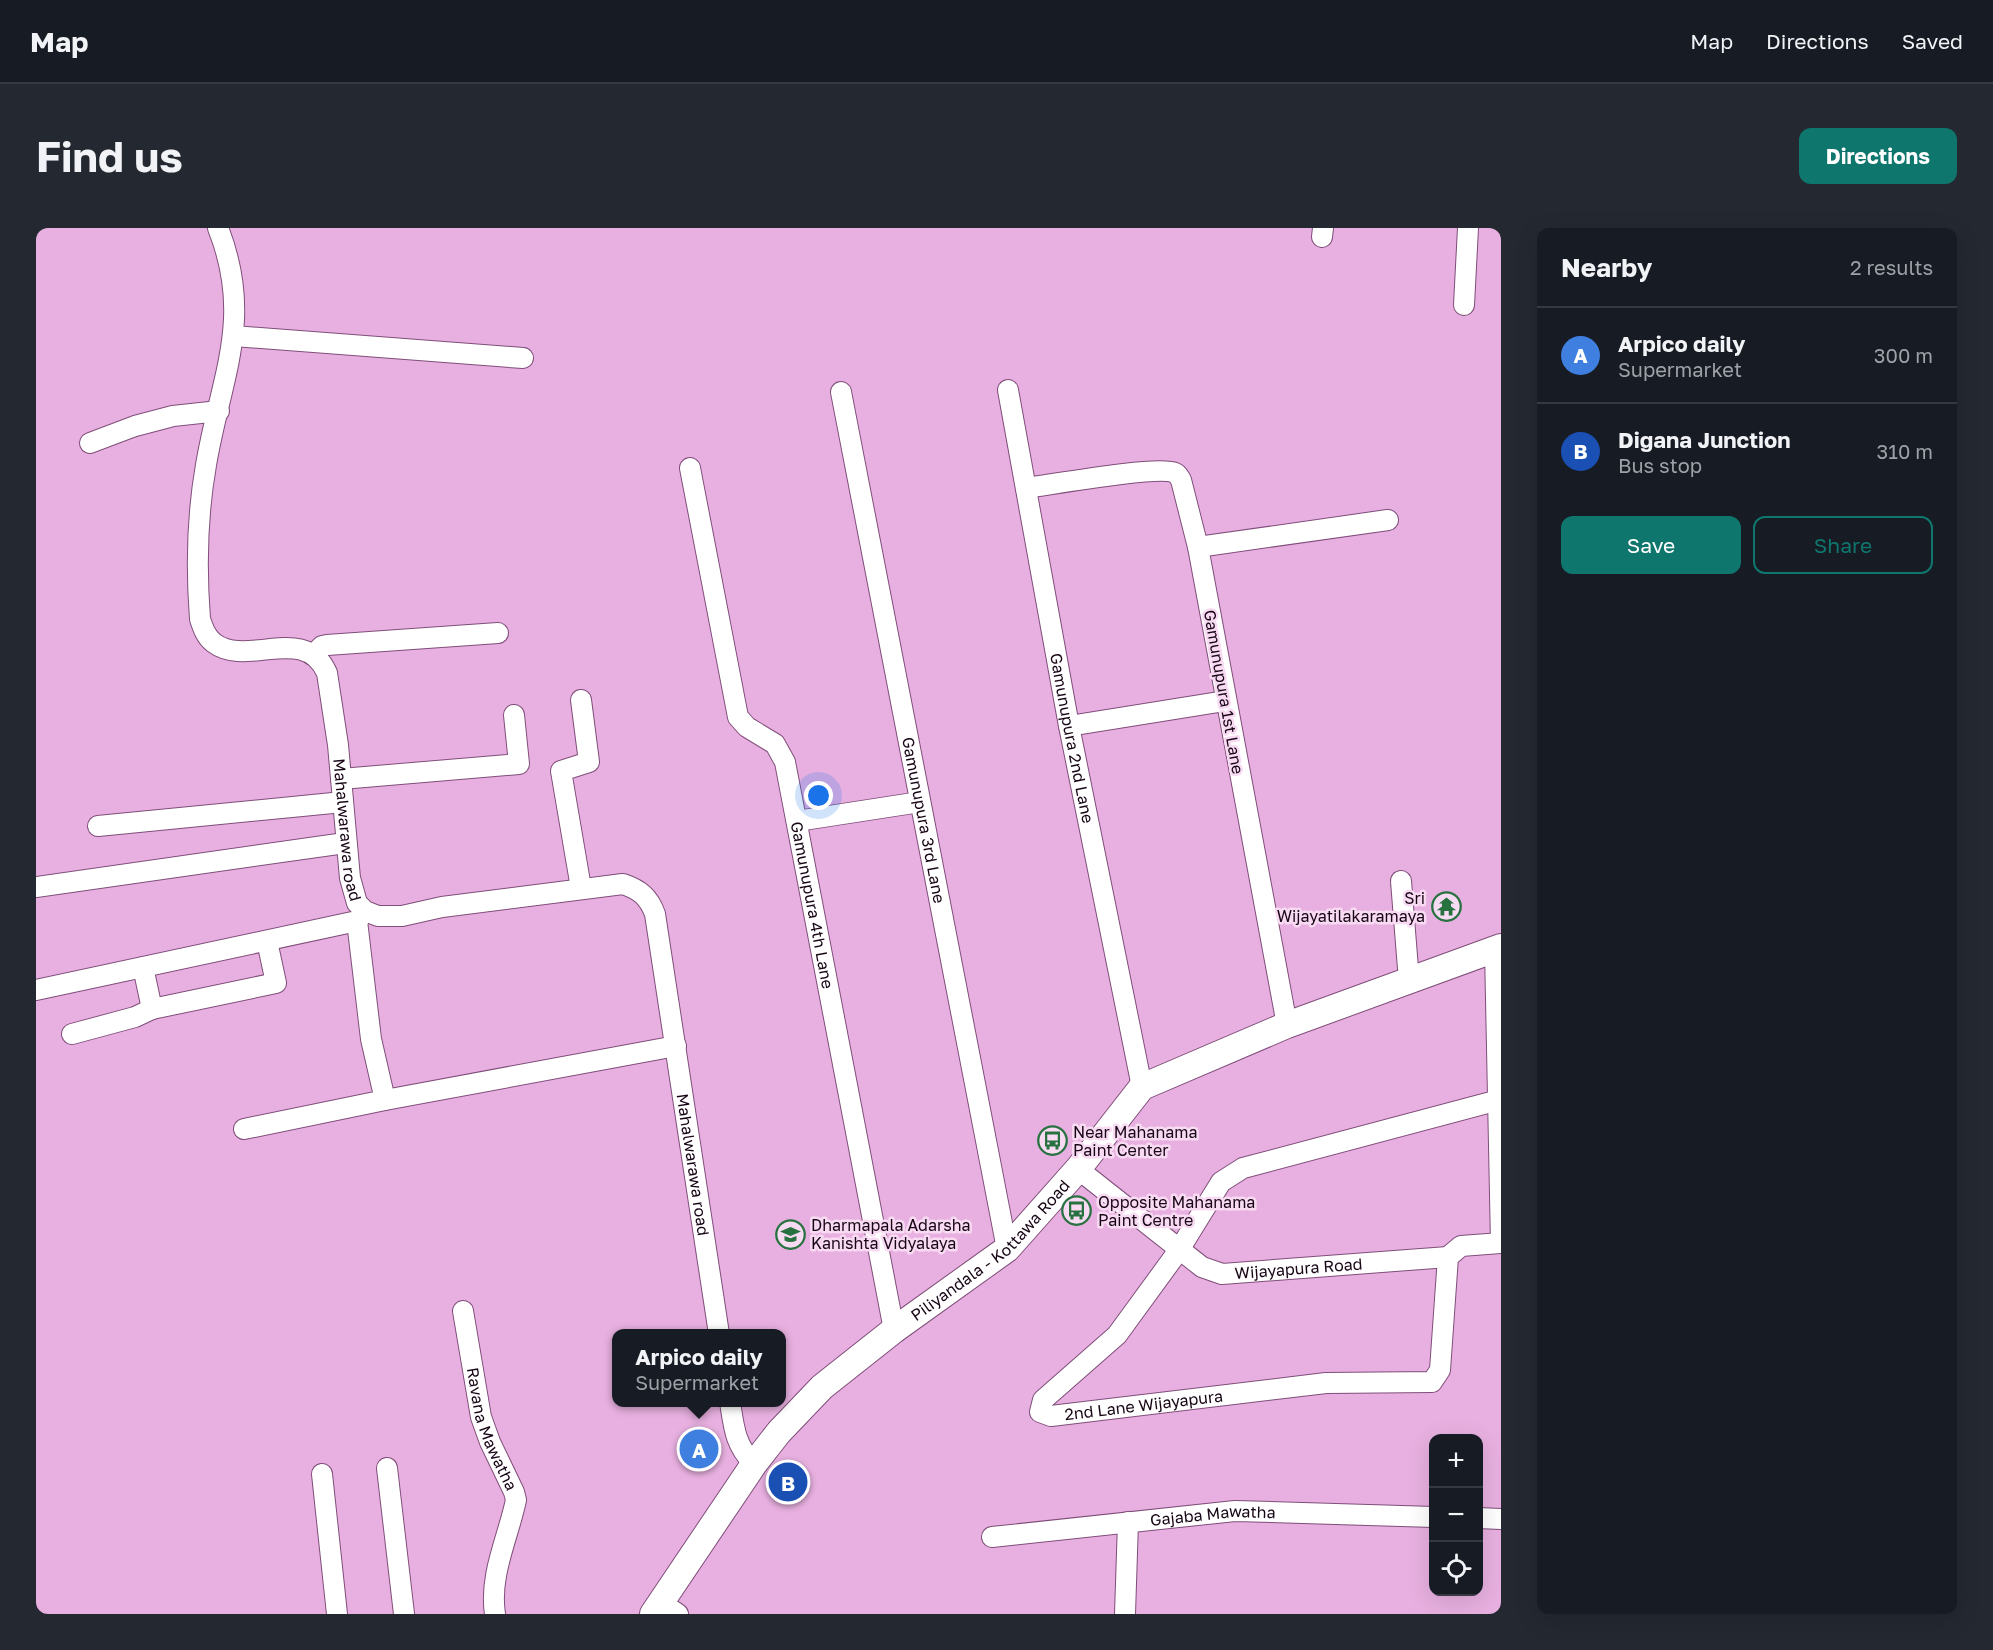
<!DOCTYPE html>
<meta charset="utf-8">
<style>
body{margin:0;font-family:"Golos Text",sans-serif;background:#242831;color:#f1f3f6}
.controls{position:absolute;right:18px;bottom:18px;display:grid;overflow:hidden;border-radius:12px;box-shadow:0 6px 24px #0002}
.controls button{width:54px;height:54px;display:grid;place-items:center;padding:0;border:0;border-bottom:2px solid #363941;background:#171b24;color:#f1f3f6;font:30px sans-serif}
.you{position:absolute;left:783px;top:568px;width:21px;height:21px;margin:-15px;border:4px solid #fff;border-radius:50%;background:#1a73e8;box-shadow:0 0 0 9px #1a73e833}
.badge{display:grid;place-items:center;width:39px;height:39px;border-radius:50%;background:#0f766e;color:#fff;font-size:20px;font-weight:700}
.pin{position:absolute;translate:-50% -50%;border:3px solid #fff;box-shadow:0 2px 6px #0006}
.popup{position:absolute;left:576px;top:1101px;width:174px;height:78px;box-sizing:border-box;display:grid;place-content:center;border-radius:12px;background:#171b24;filter:drop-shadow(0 2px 4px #0005);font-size:20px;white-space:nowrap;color:#9ea1a6}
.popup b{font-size:22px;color:#f1f3f6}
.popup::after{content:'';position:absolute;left:50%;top:100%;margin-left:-12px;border:12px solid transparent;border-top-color:#171b24}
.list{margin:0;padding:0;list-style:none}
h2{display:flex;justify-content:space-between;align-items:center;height:78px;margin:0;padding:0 24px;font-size:26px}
h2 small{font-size:20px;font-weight:400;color:#9ea1a6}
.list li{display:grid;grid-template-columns:39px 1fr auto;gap:18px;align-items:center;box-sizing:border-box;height:96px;padding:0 24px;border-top:2px solid #363941}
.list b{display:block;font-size:22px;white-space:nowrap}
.list p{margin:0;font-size:20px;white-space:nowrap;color:#9ea1a6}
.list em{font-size:20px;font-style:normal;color:#9ea1a6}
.actions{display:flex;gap:12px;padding:18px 24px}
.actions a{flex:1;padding:14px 0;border:2px solid #0f766e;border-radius:12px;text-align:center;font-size:21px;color:#0f766e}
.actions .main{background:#0f766e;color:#fff}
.icon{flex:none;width:33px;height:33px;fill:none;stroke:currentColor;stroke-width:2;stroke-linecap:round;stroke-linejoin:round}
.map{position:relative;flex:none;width:1465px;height:1386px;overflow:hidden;border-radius:12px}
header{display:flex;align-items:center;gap:36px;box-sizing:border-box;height:84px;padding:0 30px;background:#171b24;border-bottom:2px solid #363941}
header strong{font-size:28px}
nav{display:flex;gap:33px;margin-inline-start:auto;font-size:21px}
.intro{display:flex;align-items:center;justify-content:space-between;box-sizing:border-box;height:144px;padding:0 36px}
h1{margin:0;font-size:42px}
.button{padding:15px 27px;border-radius:12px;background:#0f766e;color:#fff;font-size:21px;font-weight:700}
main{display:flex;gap:36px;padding:0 36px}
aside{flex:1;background:#171b24;border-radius:12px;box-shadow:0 6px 24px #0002}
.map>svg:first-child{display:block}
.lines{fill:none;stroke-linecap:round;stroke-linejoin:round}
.minor-casing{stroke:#7f4e79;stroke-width:22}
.major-casing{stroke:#7f4e79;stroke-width:28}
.minor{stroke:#fff;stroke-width:20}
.major{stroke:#fff;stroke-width:26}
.labels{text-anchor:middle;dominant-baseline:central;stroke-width:5;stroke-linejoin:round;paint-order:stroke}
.street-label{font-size:16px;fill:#180616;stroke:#f8dbf3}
.poi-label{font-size:16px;fill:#180616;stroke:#f8dbf3;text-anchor:start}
</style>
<header>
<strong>Map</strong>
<nav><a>Map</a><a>Directions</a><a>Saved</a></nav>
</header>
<div class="intro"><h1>Find us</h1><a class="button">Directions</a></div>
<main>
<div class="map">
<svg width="1465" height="1386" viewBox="0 0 1465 1386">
<rect width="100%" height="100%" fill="#e8b0e0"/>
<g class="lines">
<defs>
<g id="minor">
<path id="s1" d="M182,0c36,91 3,148 -12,237 -9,51 -10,102 -6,154 3,9 6,18 14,24 33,25 91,-20 113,30l11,72 12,133 7,25 8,8 13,5h24l40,-9 181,-23c18,6 26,14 32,30l64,420"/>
<polyline points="1286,9 1287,0"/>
<polyline points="1428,77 1432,0"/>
<polyline points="198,108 487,130"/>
<path id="s2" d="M972,162l61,336 73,361"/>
<path id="s3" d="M805,164l166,857"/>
<polyline points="54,215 99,198 137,188 183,183"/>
<path id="s4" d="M654,240l48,249 9,10 28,17 10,18 109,568"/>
<path d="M990,260c24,-3 133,-23 149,-15 3,1 4,4 6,7l17,67"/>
<polyline points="278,426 286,418 291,417 462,405"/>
<polyline points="545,472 553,534 525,543 545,660"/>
<polyline points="1033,498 1189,473"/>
<polyline points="305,551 483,536 478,487"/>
<polyline points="761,593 884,574"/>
<polyline points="62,598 307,574"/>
<polyline points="1365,653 1373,753"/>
<polyline points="0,659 309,615"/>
<polyline points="1459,722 1465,1015"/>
<polyline points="107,739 116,781 240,755 231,713"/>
<polyline points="0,762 321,693 329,683"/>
<polyline points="1251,797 1162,319 1352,292"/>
<polyline points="36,806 99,789 116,781"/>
<polyline points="349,872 640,818"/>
<path id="s5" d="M1463,872l-256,68 -22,14 -42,68 -62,85 -74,65 -3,12 11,4 275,-33 106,-1 8,-12 8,-113 13,-11 40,-3"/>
<polyline points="208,901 349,872 335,811 321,693"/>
<path id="s6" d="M1042,941l124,98 20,7 226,-17"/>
<path id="s7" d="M427,1083l18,106 9,25 24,50 2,8c-8,38 -27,75 -21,114"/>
<path d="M694,1174c4,26 5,43 24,62"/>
<polyline points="351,1240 368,1386"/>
<polyline points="286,1246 301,1386"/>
<polyline points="1442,1290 1465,1291"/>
<path id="s8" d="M956,1309l243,-26 199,6"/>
<polyline points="624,1374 642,1386"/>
<polyline points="1089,1386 1092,1294"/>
</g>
<g id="major">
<path id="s9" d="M617,1386l101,-150 25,-32 43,-45 72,-57 113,-81 71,-80 64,-82 145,-62 214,-78"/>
</g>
</defs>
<use href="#minor" class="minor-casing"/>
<use href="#major" class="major-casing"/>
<use href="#minor" class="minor"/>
<use href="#major" class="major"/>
</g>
<defs>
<symbol id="temple-ring" viewBox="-11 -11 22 22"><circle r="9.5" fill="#f8dbf3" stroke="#277240" stroke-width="1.5"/><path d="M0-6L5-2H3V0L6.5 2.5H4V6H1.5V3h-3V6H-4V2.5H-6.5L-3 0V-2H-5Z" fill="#277240"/></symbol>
<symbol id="bus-ring" viewBox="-11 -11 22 22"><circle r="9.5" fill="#f8dbf3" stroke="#277240" stroke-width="1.5"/><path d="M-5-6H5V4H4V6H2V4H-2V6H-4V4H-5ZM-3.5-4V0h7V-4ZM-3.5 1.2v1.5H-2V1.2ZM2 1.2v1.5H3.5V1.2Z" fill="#277240"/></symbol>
<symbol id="school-ring" viewBox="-11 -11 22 22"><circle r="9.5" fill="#f8dbf3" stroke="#277240" stroke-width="1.5"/><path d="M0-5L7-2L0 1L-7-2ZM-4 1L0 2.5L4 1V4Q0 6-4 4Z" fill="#277240"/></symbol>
</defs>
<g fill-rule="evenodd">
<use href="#temple-ring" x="1394" y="662" width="33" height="33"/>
<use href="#bus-ring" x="1000" y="896" width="33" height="33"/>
<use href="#bus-ring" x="1024" y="966" width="33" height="33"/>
<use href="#school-ring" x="738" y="990" width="33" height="33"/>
</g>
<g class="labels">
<g class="street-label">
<text transform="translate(1188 464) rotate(80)">Gamunupura 1st Lane</text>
<text stroke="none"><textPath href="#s2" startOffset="354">Gamunupura 2nd Lane</textPath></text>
<text stroke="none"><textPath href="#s3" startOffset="436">Gamunupura 3rd Lane</textPath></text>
<text stroke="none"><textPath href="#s1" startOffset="708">Mahalwarawa road</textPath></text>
<text stroke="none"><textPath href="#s4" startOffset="466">Gamunupura 4th Lane</textPath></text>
<text stroke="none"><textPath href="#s1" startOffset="1354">Mahalwarawa road</textPath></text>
<text stroke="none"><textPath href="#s9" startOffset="501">Piliyandala - Kottawa Road</textPath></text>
<text stroke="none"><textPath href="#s6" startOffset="256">Wijayapura Road</textPath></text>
<text stroke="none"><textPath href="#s5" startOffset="692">2nd Lane Wijayapura</textPath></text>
<text stroke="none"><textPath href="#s7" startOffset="122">Ravana Mawatha</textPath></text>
<text stroke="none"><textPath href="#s8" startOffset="222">Gajaba Mawatha</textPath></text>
</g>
<g class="poi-label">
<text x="1389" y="670" text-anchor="end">Sri<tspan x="1389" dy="18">Wijayatilakaramaya</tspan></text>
<text x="1037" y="904">Near Mahanama<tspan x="1037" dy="18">Paint Center</tspan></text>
<text x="1062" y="974">Opposite Mahanama<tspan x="1062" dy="18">Paint Centre</tspan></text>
<text x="775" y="997">Dharmapala Adarsha<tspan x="775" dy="18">Kanishta Vidyalaya</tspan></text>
</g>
</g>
</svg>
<div class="controls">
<button>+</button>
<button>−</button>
<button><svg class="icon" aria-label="locate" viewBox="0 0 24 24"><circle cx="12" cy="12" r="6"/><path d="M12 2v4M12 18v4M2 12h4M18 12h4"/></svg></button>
</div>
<div class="you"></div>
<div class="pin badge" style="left:663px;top:1221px;background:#3f7fe0">A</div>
<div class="popup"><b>Arpico daily</b>Supermarket</div>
<div class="pin badge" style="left:752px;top:1254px;background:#1a4fb4">B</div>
</div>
<aside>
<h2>Nearby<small>2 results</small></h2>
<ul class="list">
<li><span class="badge" style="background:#3f7fe0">A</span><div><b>Arpico daily</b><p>Supermarket</p></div><em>300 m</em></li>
<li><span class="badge" style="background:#1a4fb4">B</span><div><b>Digana Junction</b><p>Bus stop</p></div><em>310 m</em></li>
</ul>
<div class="actions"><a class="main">Save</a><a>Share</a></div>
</aside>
</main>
